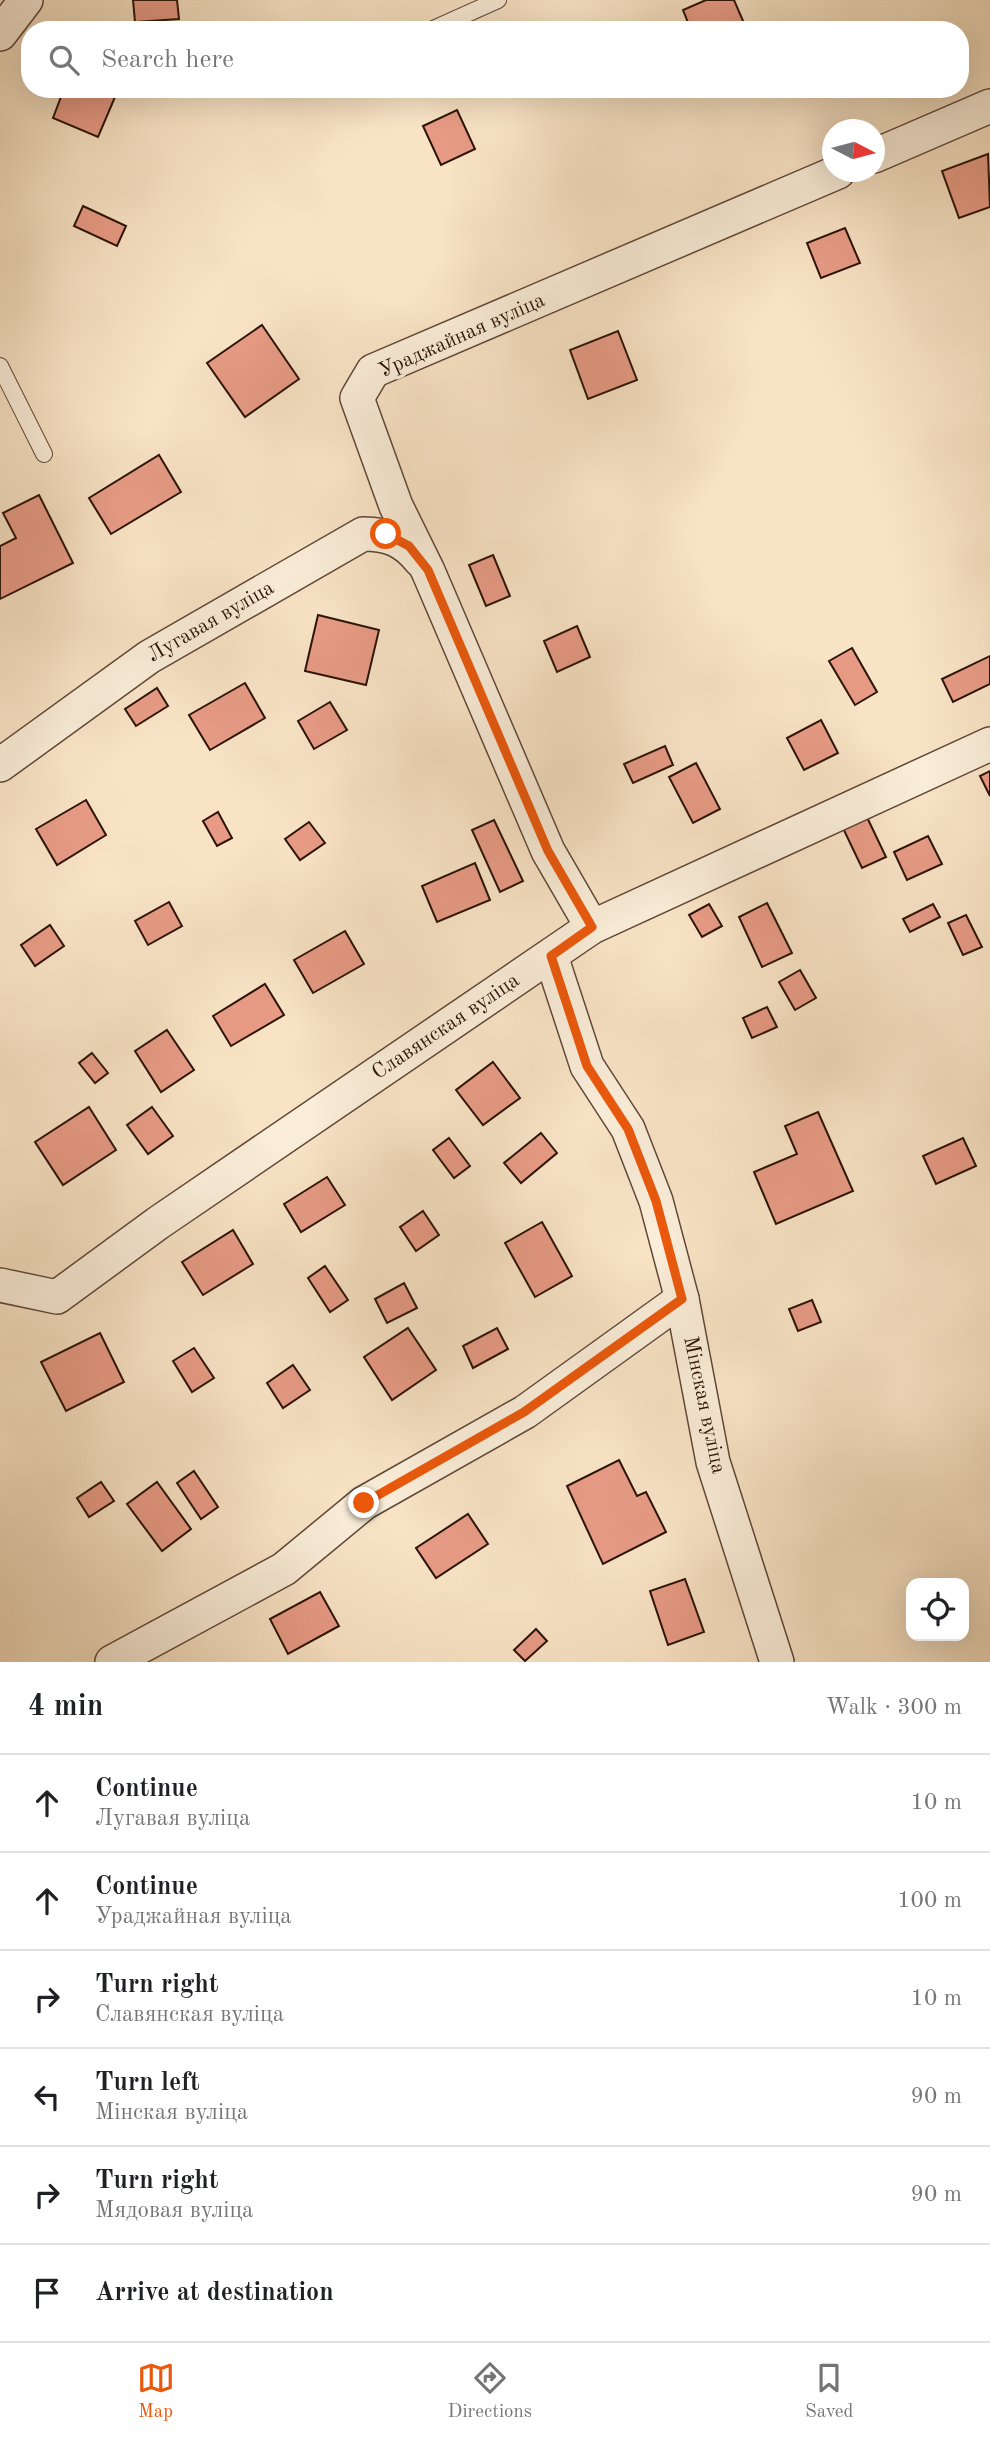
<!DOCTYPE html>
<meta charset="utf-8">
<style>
body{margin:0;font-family:"Old Standard TT",serif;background:#f6f6f6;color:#202124}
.controls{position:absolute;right:21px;bottom:21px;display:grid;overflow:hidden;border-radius:14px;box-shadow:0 7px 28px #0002}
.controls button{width:63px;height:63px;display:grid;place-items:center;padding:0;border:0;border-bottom:2px solid #e0e0e0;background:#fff;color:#202124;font:35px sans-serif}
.compass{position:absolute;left:822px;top:119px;width:63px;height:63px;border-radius:50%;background:#fff;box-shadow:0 7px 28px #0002;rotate:96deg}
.stop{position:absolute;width:21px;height:21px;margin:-16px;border:5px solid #ea580c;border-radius:50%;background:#fff}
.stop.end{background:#ea580c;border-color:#fff;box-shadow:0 2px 7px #0008}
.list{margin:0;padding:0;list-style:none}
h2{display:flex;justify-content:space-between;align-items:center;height:91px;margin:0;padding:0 28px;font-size:30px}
h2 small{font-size:23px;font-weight:400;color:#757577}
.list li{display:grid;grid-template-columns:46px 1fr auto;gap:21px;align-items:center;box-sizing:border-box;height:98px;padding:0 28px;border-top:2px solid #e0e0e0}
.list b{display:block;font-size:26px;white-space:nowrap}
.list p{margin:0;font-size:23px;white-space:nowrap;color:#757577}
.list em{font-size:23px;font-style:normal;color:#757577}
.icon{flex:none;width:38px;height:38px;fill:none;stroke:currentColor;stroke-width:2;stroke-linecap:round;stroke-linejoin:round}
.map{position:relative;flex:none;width:990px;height:1662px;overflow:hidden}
.search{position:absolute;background:#fff;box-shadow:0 7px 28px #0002;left:21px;right:21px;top:21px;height:77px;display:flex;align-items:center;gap:18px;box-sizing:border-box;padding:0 24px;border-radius:28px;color:#757577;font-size:26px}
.sheet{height:679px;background:#fff}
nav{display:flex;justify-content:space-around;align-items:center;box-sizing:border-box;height:98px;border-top:2px solid #e0e0e0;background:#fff;font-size:19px;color:#757577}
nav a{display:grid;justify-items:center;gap:4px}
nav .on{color:#ea580c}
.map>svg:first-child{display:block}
.building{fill:#e79b85;stroke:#2c1308;stroke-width:2}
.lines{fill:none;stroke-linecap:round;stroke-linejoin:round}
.lane-casing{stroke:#5f4737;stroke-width:18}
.street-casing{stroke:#5f4737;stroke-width:36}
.lane{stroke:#faedd9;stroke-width:16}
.street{stroke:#faedd9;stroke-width:33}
.route{stroke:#ea580c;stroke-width:9}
.labels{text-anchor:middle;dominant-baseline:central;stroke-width:7;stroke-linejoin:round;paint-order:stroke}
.street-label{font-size:21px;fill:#2c1308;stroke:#faedd9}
</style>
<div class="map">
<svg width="990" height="1662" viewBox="0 0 990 1662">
<rect width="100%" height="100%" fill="#f8e3c5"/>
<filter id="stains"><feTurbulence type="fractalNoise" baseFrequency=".00286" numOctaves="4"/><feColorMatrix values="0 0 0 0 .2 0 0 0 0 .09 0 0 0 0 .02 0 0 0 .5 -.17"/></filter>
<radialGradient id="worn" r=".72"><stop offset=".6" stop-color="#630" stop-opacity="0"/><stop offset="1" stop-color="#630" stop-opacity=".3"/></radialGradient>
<g class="building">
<polygon points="133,0 177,0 179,19 135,22"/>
<polygon points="706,0 734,0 747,30 691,30 683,10"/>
<polygon points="64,89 96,89 115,97 98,137 53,118"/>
<polygon points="457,110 475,149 441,165 423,126"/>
<polygon points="988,154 990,207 959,218 942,171"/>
<polygon points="83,206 126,226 117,246 74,226"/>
<polygon points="845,228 860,263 821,278 807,243"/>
<polygon points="262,325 299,379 245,417 207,363"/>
<polygon points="618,331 637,380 588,399 570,350"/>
<polygon points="159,455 181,492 111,534 89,498"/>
<polygon points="39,495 73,563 0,599 0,546 16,538 3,513"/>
<polygon points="493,555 510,596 486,606 469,565"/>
<polygon points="318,615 379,630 366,685 305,671"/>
<polygon points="577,626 590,657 557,672 544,641"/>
<polygon points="852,648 877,692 855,705 829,661"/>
<polygon points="990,656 990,684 953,702 942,679"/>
<polygon points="245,683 265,718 210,750 189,715"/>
<polygon points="157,688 168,706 136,726 125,709"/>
<polygon points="330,702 347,730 314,749 298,721"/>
<polygon points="821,720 838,753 804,770 787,738"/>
<polygon points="665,746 673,765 633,783 624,764"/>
<polygon points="696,763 720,809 693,823 669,777"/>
<polygon points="990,771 990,796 980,776"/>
<polygon points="86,800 106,835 57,865 36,829"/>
<polygon points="218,812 232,838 217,846 203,821"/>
<polygon points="865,813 886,857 862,868 841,824"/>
<polygon points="494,820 523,881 500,892 472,830"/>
<polygon points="309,822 325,843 300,860 285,839"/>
<polygon points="928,836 942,864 907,880 894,852"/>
<polygon points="475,863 490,900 437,922 422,886"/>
<polygon points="169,902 182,926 148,945 135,921"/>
<polygon points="767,903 792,953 762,967 739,917"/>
<polygon points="709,904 722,926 702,937 689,915"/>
<polygon points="933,904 940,917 910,932 903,919"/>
<polygon points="966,915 982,947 963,955 948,923"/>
<polygon points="50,925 64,946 35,966 21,945"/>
<polygon points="345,931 364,964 313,993 294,960"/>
<polygon points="800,970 816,998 795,1010 779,982"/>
<polygon points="265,984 284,1015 231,1046 213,1016"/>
<polygon points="767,1007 777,1027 752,1038 743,1018"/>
<polygon points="167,1030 194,1070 161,1092 135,1051"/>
<polygon points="92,1053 108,1073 95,1083 79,1063"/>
<polygon points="493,1062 520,1098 483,1125 456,1090"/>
<polygon points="89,1107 116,1150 63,1185 35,1142"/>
<polygon points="152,1107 173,1136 148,1154 127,1125"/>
<polygon points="818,1112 853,1191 776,1224 754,1172 797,1154 785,1126"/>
<polygon points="541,1133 557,1153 521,1183 504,1163"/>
<polygon points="449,1138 470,1166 454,1178 433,1150"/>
<polygon points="963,1138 976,1166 936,1184 923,1156"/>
<polygon points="327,1177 345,1205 301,1232 284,1204"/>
<polygon points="423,1211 439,1235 416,1251 400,1227"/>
<polygon points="542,1222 572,1276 535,1297 505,1243"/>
<polygon points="233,1230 253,1264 203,1295 182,1262"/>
<polygon points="325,1266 348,1300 330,1312 308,1278"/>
<polygon points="404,1283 417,1308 387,1323 375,1299"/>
<polygon points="812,1300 821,1322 798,1331 789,1309"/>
<polygon points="408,1328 436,1370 392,1400 364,1357"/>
<polygon points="497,1328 508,1349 473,1368 463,1346"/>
<polygon points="100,1333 124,1382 66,1411 41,1362"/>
<polygon points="194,1348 214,1378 192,1392 173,1361"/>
<polygon points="293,1365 310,1390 283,1408 267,1383"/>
<polygon points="619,1460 637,1496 646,1492 666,1532 603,1564 567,1486"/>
<polygon points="194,1471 218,1507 201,1519 177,1483"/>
<polygon points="101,1482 114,1501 89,1517 77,1498"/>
<polygon points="157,1482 191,1529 162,1551 127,1504"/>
<polygon points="468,1514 488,1544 436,1578 416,1548"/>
<polygon points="685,1579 704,1632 668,1645 650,1591"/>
<polygon points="320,1592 339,1626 288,1654 270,1619"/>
<polygon points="536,1629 547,1641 525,1661 514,1650"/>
</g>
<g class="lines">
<defs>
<g id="lane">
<polyline points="431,30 498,0"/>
<polyline points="0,366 44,454"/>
</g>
<g id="street">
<polyline points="0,34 26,0"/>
<polyline points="874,156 990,106"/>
<path d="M0,765l149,-108 214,-123c25,0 41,6 57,26"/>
<polyline points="592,927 548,851 428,571 396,506 357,398 373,371 838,172"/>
<polyline points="551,956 587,1066 628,1129 656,1201 682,1299 713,1462 777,1662"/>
<polyline points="0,1285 57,1297 158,1223 592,927 990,744"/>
<polyline points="112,1662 284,1569 364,1503 525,1412 682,1299"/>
</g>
</defs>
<use href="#lane" class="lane-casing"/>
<use href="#street" class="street-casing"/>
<use href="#lane" class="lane"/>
<use href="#street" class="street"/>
</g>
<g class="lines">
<polyline class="route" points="364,1503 524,1412 682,1299 656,1201 628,1129 587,1066 551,956 592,927 548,851 428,570 409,546 386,534"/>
</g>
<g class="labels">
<g class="street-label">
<text transform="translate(462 336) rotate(-24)">Ураджайная вуліца</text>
<text transform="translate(211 622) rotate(-30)">Лугавая вуліца</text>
<text transform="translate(446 1027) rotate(-34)">Славянская вуліца</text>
<text transform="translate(704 1405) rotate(78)">Мінская вуліца</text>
</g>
</g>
<rect width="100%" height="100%" filter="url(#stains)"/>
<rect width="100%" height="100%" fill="url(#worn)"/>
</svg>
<div class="controls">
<button><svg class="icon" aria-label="locate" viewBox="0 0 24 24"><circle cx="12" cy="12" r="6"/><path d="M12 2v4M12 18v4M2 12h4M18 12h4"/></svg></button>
</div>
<svg class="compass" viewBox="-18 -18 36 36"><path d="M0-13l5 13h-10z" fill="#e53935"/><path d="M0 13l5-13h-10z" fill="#757577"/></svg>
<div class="stop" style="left:386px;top:534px"></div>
<div class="stop end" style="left:364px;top:1503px"></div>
<div class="search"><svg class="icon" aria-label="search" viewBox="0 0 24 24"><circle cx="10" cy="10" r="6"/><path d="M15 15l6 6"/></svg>Search here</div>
</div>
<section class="sheet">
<h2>4 min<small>Walk · 300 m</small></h2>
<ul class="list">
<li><svg class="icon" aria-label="ahead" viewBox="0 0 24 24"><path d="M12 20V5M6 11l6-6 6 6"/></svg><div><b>Continue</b><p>Лугавая вуліца</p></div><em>10 m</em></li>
<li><svg class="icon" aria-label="ahead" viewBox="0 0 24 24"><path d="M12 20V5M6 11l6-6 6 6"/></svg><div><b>Continue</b><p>Ураджайная вуліца</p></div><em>100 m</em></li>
<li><svg class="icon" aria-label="right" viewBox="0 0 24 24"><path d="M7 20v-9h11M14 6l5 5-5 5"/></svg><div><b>Turn right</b><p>Славянская вуліца</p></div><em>10 m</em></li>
<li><svg class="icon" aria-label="left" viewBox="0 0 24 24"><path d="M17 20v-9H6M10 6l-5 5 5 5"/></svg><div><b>Turn left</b><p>Мінская вуліца</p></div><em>90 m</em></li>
<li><svg class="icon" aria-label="right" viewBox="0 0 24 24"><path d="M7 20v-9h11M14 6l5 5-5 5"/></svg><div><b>Turn right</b><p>Мядовая вуліца</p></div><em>90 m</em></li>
<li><svg class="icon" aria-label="arrive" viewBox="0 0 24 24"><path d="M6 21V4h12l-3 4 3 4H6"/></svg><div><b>Arrive at destination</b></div></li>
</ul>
</section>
<nav>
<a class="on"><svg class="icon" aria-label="map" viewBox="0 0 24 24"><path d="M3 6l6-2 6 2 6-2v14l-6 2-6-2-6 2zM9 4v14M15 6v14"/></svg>Map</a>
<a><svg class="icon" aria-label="directions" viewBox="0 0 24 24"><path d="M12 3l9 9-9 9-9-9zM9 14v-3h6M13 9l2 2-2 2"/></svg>Directions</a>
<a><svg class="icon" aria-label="saved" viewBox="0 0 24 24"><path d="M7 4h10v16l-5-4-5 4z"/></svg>Saved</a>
</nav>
